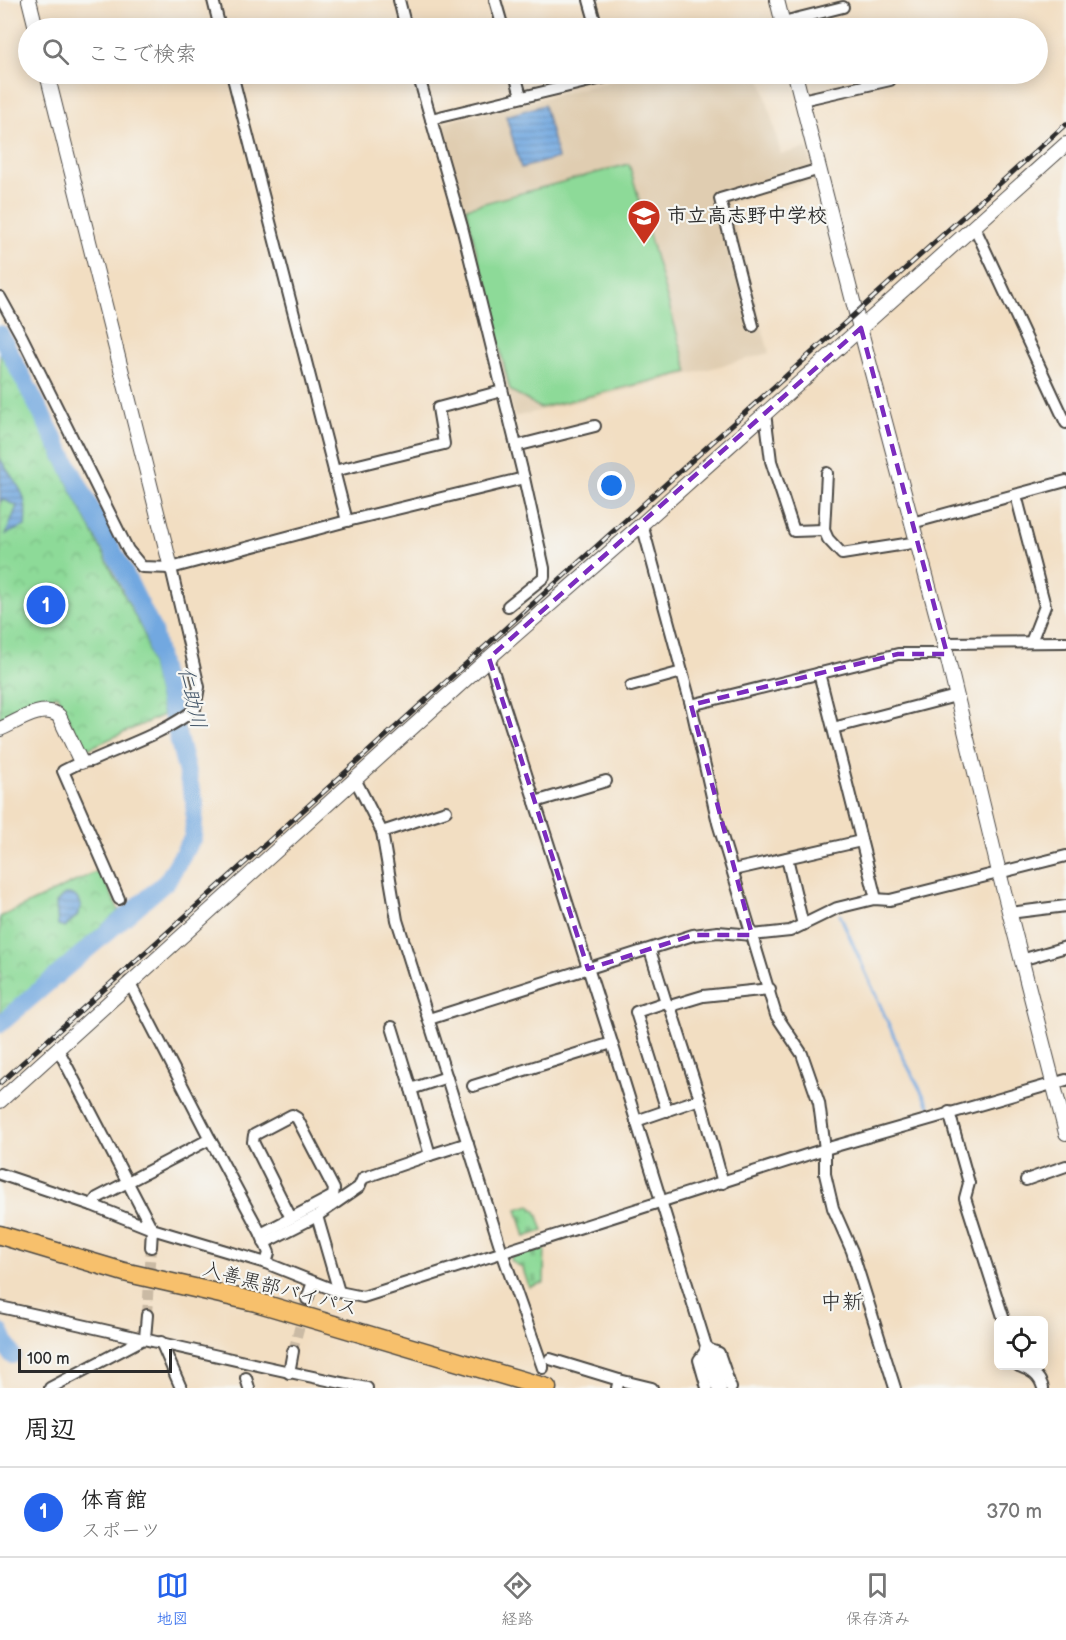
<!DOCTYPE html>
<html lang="ja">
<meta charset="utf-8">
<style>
body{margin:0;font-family:"Balsamiq Sans","Klee One",sans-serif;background:#f6f6f6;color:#222}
.controls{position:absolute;right:18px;bottom:18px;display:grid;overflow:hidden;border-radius:9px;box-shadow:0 3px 15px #0003}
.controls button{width:54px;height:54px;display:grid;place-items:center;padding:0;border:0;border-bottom:2px solid #e0e0e0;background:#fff;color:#222;font:30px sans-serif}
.scale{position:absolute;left:18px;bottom:15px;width:154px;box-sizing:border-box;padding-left:6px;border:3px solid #2b2b2b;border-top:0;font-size:16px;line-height:21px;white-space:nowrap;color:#2b2b2b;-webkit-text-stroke:4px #f6f6f2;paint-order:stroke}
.you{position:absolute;left:612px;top:486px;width:21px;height:21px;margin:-15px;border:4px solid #fff;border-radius:50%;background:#1a73e8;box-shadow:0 0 0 9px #1a73e833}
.badge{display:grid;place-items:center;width:39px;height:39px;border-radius:50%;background:#2563eb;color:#fff;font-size:20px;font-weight:700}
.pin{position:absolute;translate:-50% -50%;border:3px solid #fff;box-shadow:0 2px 6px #0006}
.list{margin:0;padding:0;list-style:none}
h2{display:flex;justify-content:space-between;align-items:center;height:78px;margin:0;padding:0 24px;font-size:26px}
h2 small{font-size:20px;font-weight:400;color:#767676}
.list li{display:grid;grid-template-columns:39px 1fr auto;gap:18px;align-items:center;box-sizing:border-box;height:90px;padding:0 24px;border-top:2px solid #e0e0e0}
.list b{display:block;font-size:22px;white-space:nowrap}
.list p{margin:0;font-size:20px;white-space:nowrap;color:#767676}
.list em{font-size:20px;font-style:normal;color:#767676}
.icon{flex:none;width:33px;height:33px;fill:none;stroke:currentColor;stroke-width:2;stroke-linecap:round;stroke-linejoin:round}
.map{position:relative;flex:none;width:1066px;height:1388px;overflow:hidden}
.search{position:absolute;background:#fff;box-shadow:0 3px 15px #0003;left:18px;right:18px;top:18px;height:66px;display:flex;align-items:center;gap:15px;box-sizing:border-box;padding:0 21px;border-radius:33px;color:#767676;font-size:22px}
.sheet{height:168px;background:#fff}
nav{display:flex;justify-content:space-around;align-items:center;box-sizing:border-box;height:84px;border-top:2px solid #e0e0e0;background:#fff;font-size:16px;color:#767676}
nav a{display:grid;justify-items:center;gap:3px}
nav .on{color:#2563eb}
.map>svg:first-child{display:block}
.built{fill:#e0cdb1}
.cemetery{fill:url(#cemetery-stones);stroke:#5c8262;stroke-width:1.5}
.park{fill:url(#park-crowns);stroke:#5c8262;stroke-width:1.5}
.pitch{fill:#8dda98;stroke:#5c8262;stroke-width:1.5}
.water{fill:url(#water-rules);stroke:#4e6a86;stroke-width:1.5}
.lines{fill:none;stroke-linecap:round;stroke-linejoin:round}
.stream{stroke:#72a8e0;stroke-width:3}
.river{stroke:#72a8e0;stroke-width:18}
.minor-tunnel{stroke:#cabaa4;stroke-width:10;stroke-dasharray:10 5;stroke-linecap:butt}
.minor-casing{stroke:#494642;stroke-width:14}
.tertiary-casing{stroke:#494642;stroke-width:16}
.trunk-casing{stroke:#494642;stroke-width:21}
.minor{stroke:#fff;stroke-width:10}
.tertiary{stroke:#fff;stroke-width:14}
.trunk{stroke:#f7c06c;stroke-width:18}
.rail-casing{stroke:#2b2b2b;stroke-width:5}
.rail{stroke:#f6f6f2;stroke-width:3;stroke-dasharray:9;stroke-linecap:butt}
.marked{fill:none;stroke:#7b2cbf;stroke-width:4.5;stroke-dasharray:12 8;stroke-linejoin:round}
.labels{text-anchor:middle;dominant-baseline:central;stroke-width:4.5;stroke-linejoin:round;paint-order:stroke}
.poi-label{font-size:20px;font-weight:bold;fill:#2b2b2b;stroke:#f6f6f2;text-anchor:start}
.street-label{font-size:20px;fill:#2b2b2b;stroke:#f6f6f2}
.water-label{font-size:21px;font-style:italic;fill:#44576a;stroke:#f6f6f2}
.quarter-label{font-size:22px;fill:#2b2b2b;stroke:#f6f6f2}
</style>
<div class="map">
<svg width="1066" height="1388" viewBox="0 0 1066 1388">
<defs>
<pattern id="cemetery-stones" width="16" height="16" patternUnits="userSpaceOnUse" patternTransform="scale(1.5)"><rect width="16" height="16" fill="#8dda98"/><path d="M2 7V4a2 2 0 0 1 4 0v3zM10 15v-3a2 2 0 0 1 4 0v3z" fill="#7abb83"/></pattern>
<pattern id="park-crowns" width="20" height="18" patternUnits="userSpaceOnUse" patternTransform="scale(1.5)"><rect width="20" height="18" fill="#8dda98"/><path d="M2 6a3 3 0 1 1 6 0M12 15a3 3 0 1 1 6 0" fill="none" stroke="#7abb83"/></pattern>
<pattern id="water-rules" width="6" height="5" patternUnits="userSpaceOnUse" patternTransform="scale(1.5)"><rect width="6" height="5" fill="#72a8e0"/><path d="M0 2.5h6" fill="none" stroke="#5e89b6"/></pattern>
</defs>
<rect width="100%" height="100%" fill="#f6f6f2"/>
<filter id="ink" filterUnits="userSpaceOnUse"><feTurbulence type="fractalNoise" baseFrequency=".0167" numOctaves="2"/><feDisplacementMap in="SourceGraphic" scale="12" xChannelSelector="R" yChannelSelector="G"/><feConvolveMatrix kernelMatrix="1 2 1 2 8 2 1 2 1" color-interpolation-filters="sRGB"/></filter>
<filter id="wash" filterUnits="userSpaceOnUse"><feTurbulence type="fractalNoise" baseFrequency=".008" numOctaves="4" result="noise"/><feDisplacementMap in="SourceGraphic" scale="24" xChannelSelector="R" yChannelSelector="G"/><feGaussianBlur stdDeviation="1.35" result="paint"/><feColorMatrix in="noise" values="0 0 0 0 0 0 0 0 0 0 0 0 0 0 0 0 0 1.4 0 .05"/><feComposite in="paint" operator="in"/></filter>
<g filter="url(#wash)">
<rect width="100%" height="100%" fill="#f2dec2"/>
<polygon class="built" points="640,74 700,74 701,77 713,74 760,74 781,154 807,148 816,180 729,203 769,353 653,384 514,417 441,123"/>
<g class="cemetery">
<polygon points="530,1205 537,1213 543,1231 525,1237 517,1209"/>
<polygon points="545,1242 544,1283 529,1287 523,1269 511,1261 512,1253"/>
</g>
<g class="park">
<polygon points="0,349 144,634 163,715 83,751 58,695 0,719"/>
<polygon points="100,870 119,911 0,1014 0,917"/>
</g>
<polygon class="pitch" points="629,164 688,372 540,408 510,390 466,208"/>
<g class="water">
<polygon points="544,105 558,158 521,168 506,116"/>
<path d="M0,458c15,28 29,30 25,68l-19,8 11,-28 -15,-7 -2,4z"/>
<path d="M65,894c10,-1 13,4 16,13l-4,9 -12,11 -7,-2 -2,-22z"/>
</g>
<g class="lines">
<polyline class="stream" points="840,915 905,1061 929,1106"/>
<g class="river">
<polyline points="0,334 124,572 153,631 163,678 195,805 193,837 167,881 0,1024"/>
<polyline points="0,1332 12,1355"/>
</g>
</g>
</g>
<g filter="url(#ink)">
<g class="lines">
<g class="minor-tunnel">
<polyline points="147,1315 151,1247"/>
<polyline points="293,1351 307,1299"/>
</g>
<defs>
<g id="minor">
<polyline points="213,0 220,28"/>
<polyline points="399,0 406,28"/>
<polyline points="495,0 503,28"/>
<polyline points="589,0 597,28"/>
<polyline points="783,22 843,7"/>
<polyline points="232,74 347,521"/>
<polyline points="515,74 521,96"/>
<polyline points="802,100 890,80"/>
<polyline points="431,119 619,74"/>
<polyline points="974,226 1066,423"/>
<polyline points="0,297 22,337 128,550 142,567 171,568 347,521 524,478 462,227 418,74"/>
<polyline points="753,326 720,199 820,169"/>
<polyline points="765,413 771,461 794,531 824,530 828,539 842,554 918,542"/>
<polyline points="516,446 595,426"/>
<polyline points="334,471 444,444 438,408 502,391"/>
<polyline points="1016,495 1045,606 1031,642"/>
<polyline points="912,523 1066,481"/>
<polyline points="642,524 691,705 718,823 776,1015 802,1054 819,1103 825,1149 825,1174 833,1208 852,1251 895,1388"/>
<polyline points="824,530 827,473"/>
<polyline points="508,606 544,577 544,568 524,478"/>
<polyline points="944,643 1066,642"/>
<polyline points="489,658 612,1043 707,1349"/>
<polyline points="819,673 876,899"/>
<polyline points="631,686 682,672"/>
<polyline points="691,705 898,654 947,654"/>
<polyline points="833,728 956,696"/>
<polyline points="356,781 382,832 397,920 502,1252 543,1368"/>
<polyline points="535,802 606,781"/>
<polyline points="382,832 446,811"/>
<polyline points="787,858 803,925"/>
<polyline points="733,870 861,841"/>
<path d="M119,899l-56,-128 18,-9 10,-1c33,-15 76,-29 104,-52l4,-22 -28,-119"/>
<polyline points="1009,913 1066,906"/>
<polyline points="650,950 666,1002 670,1006 703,996 770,989"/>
<polyline points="1021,960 1066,947"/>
<polyline points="129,982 210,1139 261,1234 269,1253 266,1263"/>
<polyline points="666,1002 636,1012 667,1111"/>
<polyline points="429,1019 693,935 718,932 752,935 790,931 837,908 874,899 890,900 1066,856"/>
<polyline points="392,1027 411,1089 447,1077"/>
<polyline points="58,1049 152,1229 151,1247"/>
<polyline points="473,1086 612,1043"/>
<polyline points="411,1089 430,1155 468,1143"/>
<polyline points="700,1099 723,1183"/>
<polyline points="949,1112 969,1183 965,1198 1004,1320"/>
<polyline points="636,1121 700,1099 670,1006"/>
<polyline points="0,1174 92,1205 97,1198 210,1139"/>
<polyline points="1026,1180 1066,1166"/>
<polyline points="92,1205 152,1229 266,1263 339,1292 363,1297 825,1149 1066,1080"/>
<polyline points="317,1216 339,1292"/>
<polyline points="261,1234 333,1196 334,1189 297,1118 292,1115 254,1135 253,1142 291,1218"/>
<polyline points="264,1243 317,1216 359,1187 363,1178 430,1155"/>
<polyline points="307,1299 313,1282"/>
<path d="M0,1307c123,26 244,57 367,81"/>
<polyline points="161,1342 181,1388"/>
<polyline points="707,1349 719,1353 731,1388"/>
<polyline points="707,1349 699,1360 707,1388"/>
<polyline points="550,1359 619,1380"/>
<path d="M1019,1366c12,5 20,8 24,22"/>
<polyline points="289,1373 293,1351"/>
<polyline points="246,1378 249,1388"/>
<polyline points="50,1388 145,1338 147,1315"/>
<polyline points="617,1388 619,1380 652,1388"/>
</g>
<g id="tertiary">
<polyline points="29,0 36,28"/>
<polyline points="777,0 784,28"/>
<polyline points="47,74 171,568"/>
<polyline points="795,74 856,313 944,643 999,872 1066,1133"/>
<path d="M0,729c17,-7 43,-26 59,-13l22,46"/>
<polyline points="0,1101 489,658 642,524 1066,144"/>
<polyline points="707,1349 719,1388"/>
</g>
<polyline id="trunk" points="0,1235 124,1272 256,1302 547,1388"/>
</defs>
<use href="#minor" class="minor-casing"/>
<use href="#tertiary" class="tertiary-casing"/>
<use href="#trunk" class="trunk-casing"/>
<use href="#minor" class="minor"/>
<use href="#tertiary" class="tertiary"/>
<use href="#trunk" class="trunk"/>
<defs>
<polyline id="rail" points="0,1083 1066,124"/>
</defs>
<use href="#rail" class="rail-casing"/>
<use href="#rail" class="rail"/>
</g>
</g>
<path class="marked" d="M861,328l86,326h-49l-207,51 61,230h-59l-105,34 -99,-311z"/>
<defs>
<symbol id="school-pin" viewBox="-11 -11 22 30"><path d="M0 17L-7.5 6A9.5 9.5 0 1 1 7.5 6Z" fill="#c8321e" stroke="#f6f6f2"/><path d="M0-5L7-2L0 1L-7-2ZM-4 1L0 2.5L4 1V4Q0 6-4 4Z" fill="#fff"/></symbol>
</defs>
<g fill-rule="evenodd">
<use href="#school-pin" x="625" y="197" width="38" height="52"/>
</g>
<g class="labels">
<g class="poi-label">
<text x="667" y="216">市立高志野中学校</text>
</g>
<g class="street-label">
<text transform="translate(280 1289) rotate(15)">入善黒部バイパス</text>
</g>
<g class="water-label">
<text transform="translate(192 698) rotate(77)">仁助川</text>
</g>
<g class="quarter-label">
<text x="842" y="1302">中新</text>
</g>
</g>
</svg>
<div class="controls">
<button><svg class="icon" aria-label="locate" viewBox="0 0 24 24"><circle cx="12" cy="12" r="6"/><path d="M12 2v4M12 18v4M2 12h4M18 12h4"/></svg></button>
</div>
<div class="scale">100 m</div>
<div class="you"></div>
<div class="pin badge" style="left:46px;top:605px">1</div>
<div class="search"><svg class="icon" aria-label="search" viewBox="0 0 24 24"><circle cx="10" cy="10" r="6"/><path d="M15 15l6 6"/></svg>ここで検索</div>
</div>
<section class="sheet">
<h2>周辺<small></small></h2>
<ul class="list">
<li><span class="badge">1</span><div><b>体育館</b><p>スポーツ</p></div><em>370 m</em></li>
</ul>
</section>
<nav>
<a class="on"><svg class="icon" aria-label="map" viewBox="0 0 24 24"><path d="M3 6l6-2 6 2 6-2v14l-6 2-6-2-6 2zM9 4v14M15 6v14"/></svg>地図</a>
<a><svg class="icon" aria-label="directions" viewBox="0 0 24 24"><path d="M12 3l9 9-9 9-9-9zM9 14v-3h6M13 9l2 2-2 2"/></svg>経路</a>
<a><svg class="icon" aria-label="saved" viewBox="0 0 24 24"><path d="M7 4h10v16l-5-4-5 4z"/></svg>保存済み</a>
</nav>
